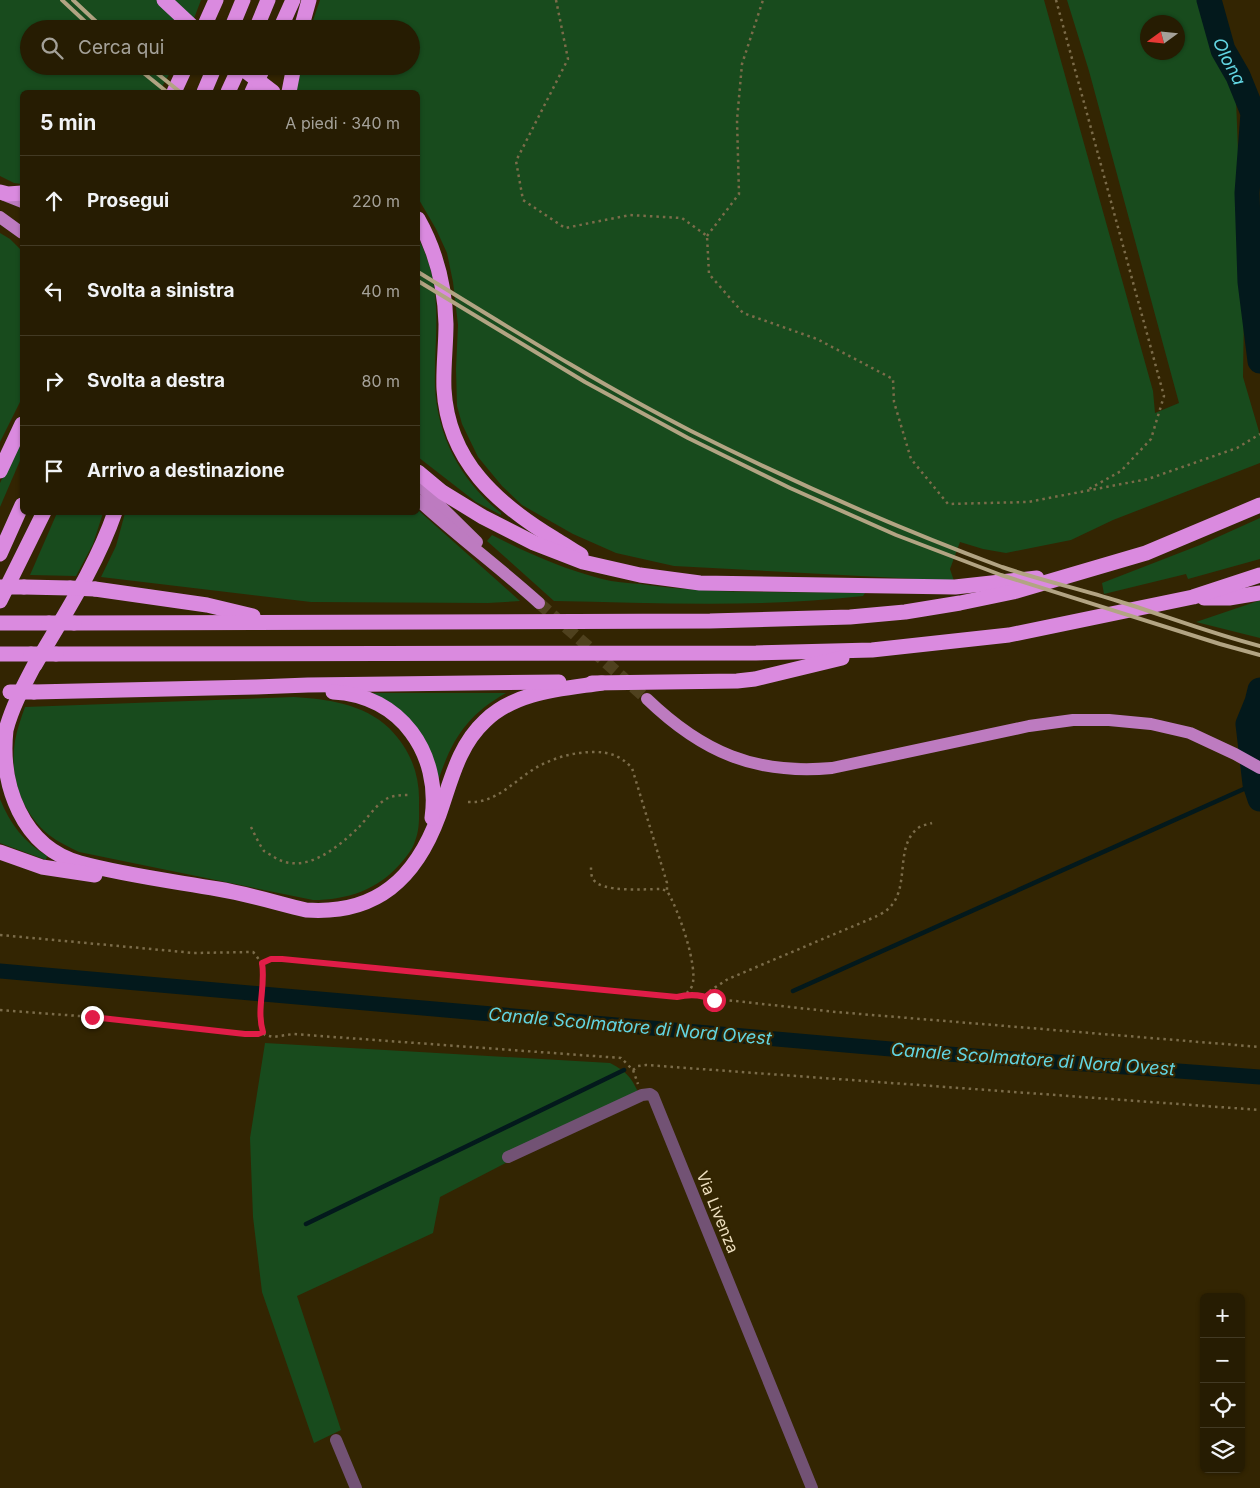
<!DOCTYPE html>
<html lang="it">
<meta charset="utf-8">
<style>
body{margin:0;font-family:Inter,sans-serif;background:#322911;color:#f1f3f6}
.controls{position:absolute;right:15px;bottom:15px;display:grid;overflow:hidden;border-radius:8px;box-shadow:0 1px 4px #0004}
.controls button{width:45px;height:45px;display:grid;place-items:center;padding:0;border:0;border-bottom:1px solid #423a24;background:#261c02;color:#f1f3f6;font:25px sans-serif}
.compass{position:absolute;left:1140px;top:15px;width:45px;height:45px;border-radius:50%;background:#261c02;box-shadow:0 1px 4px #0004;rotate:255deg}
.stop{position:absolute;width:15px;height:15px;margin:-11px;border:4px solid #e11d48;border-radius:50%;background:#fff}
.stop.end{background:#e11d48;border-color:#fff;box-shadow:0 1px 5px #0008}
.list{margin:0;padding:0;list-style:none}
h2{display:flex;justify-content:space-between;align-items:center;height:65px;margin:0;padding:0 20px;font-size:21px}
h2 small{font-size:16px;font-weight:400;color:#a4a199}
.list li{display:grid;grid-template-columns:32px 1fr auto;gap:15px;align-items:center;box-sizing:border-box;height:90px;padding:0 20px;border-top:1px solid #423a24}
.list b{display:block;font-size:19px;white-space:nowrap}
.list em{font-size:16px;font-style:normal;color:#a4a199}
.icon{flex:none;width:28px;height:28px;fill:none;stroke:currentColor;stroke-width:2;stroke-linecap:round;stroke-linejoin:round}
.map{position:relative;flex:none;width:1260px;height:1488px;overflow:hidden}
.search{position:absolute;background:#261c02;box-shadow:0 1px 4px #0004;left:20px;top:20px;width:400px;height:55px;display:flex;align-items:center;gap:12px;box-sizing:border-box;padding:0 18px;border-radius:28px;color:#a4a199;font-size:19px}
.panel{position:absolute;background:#261c02;box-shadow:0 1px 4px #0004;left:20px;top:90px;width:400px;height:425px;border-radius:8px}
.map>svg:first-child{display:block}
.green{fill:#184b1d;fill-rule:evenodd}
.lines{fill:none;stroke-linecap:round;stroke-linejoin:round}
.stream{stroke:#03191c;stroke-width:4.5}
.canal{stroke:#03191c;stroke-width:15}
.river{stroke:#03191c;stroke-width:25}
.major-tunnel{stroke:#4f411e;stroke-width:12;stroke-dasharray:12 6;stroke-linecap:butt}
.path{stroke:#7b6c4a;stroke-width:2.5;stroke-dasharray:2.5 4;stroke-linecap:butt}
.minor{stroke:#725274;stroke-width:12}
.major{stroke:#bd7bc0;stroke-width:12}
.highway{stroke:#da8adf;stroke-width:15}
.rail{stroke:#b2a483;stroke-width:4}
.highway-bridge{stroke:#da8adf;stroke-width:15}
.route{stroke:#e11d48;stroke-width:6}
.labels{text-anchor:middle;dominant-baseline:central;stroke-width:4.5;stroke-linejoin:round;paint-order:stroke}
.street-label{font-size:16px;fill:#efe0c0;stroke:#332502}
.water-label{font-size:18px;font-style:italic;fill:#62d5e2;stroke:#332502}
</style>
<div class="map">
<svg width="1260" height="1488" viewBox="0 0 1260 1488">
<rect width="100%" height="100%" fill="#332502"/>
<g class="green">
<polygon points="0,0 201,0 190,29 29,29 29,66 174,66 159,92 22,92 22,184 14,183 0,176"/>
<path d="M320,0h724l109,391 2,22 24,-10 -90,-332 -22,-71h137l2,30 30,69 8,210 -1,68 17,58v28l-147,57 -42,20 -65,13 -23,-4 -23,-7 -10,27 4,12 -280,-15 -58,-13 -43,-19 -51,-29 -20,-19 -24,-29 -16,-33 -5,-18 -1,-37 2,-44 -5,-43 -6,-29 -11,-24 -18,-31v-106h-123l6,-26h110v-37h-101zM1148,22h30v30h-30z"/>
<polygon points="0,233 10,239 22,251 22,398 0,442"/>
<path d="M418,238c27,51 16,94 17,148 2,51 27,96 66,127v2l-25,-13 -58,-45z"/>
<polygon points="22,437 22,456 0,507 0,483"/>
<polygon points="418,510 520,601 488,603 311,602 101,577 116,546 125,513 418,512"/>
<polygon points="57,513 103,513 93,544 76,576 30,575"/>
<polygon points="1260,518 1260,559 1188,579 1186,574 1104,594 1102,583 1200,545"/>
<path d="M492,535c35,18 71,34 110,44 12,3 25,4 38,5 74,11 150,7 225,9l-2,3c-102,12 -206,7 -309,5l-67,-60z"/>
<polygon points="1260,601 1260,638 1196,622 1258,601"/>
<path d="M371,693h135c-39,22 -54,46 -68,88l-52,-80z"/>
<path d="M294,697c33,2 70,7 95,31 21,21 31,46 30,75 0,12 1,26 -4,38 -2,8 -9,16 -14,22 -23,27 -54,37 -88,37l-234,-48c-10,-5 -21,-10 -30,-17 -28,-23 -40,-60 -34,-94 2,-12 6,-23 10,-34z"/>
<path d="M0,799c10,25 24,43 47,57l-1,4 -46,-17z"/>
<path d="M265,1043l345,20c16,8 22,15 29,31l-199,103 -7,36 -136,63 44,134 -27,13 -52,-151 -9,-75 -3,-79z"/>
</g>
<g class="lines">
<g class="stream">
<polyline points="793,991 1255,784"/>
<polyline points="306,1224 624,1070"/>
</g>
<polyline class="canal" points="0,971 948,1054 1260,1077"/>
<g class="river">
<path id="s1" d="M1209,0l14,50 15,26 15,37 -6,80 3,89 10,79"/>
<polyline points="1260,690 1257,702 1248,724 1255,784 1260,799"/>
</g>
<polyline class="major-tunnel" points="539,603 647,699"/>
<g class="path">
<polyline points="556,0 568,59 516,161 523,200 565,228 630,215 682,218 707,236 709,274 743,313 817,339 893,379 894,402 911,459 948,504 1028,502 1148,479 1237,448 1260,434"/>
<polyline points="1056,0 1164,396 1151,439 1121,471 1089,489"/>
<polyline points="707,236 739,194 737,120 742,64 763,0"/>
<path d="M468,802c29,2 47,-23 71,-36 17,-9 36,-14 55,-14 16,0 27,4 38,16l35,115v8"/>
<path d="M251,827c4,8 8,17 13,24 3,2 7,4 10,6 30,19 63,-9 84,-29 9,-9 18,-24 30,-30 7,-3 15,-3 23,-3"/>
<path d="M0,935l194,18 59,-1c23,23 -4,57 12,83l8,2 20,-3 328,24 12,12 5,14"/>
<path d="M261,963l10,-4h11l395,38c7,-2 12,-4 15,-11 7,-18 -14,-78 -25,-95l-6,-2c-16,0 -60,4 -68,-10 -2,-3 -2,-9 -2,-12"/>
<polyline points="685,995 705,996 714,1000 726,1000 836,1012 1260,1047"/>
<path d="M705,996l3,-4 20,-13 147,-62c4,-2 10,-5 13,-8 23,-20 6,-61 29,-80 4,-4 10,-4 15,-6"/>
<polyline points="0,1010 92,1017 245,1034 258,1034 263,1032"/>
<polyline points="633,1070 638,1066 646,1065 1260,1110"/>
</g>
<g class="minor">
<polyline points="508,1157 642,1095 650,1094 653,1096 812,1488"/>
<polyline points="336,1440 356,1488"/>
</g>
<g class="major">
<polyline points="2,194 22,202"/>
<polyline points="0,217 22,233"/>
<polyline points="418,484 477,542"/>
<path d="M418,500c39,36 81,67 121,103"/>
<path d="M647,699c55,53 108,76 185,69l197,-42 44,-6h36l42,4 39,9 45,21 25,14"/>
</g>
<g class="highway">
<polyline points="164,0 195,29"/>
<polyline points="203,29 216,0"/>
<polyline points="231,29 243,0"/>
<polyline points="256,29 268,0"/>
<polyline points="280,29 293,0"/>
<polyline points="301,29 309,0"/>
<polyline points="174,92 186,66"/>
<polyline points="204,92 215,66"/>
<polyline points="228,92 240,66"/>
<polyline points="252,92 264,66"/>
<polyline points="289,92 294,66"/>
<polyline points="0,192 8,194 22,193"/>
<path d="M418,219c18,32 27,67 28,105 0,22 -3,44 -2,65 4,72 53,115 111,150 9,5 17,11 26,16"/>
<polyline points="0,471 22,424"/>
<polyline points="418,472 442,492 483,517 534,543 583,562 640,575 700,583 955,587 1037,578"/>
<polyline points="0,554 22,505"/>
<polyline points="24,587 70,588"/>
<polyline points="95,589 207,605 253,616"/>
<polyline points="1204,598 1229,598 1260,593"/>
<polyline points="0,601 44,512"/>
<polyline points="0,623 49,623"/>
<polyline points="74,623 710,621 850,617 905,612 960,603 1013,592 1146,553 1260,505"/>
<polyline points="0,654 31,654"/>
<polyline points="56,654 756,653 872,650 1009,635 1193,597 1260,575"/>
<path d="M35,664c-11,21 -23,43 -29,66 -6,55 16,117 74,133 44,12 92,18 138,26 30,5 59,14 88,21 71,5 110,-32 133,-95 12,-34 19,-69 46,-94 31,-30 77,-32 117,-38"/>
<path d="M35,665c29,-50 61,-98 80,-153"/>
<polyline points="592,683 737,681 755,679 842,658"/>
<polyline points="34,692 256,687 308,685 559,682"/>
<path d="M333,692c68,3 108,62 99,126"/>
<polyline points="0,852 42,867 95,875"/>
</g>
<g class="rail">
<polyline points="62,0 93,29"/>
<polyline points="73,0 104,29"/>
<polyline points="135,66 167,92"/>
<polyline points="148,66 180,92"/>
<path d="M418,272c90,55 179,111 273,159 100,50 206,97 311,136 38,13 78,22 116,34 48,15 94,33 142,45"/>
<polyline points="418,281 585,382 688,438 790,488 896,535 1001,575 1220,644 1260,655"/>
</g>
<g class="highway-bridge">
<polyline points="239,66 273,92"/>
<polyline points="0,587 24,587"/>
<polyline points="70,588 95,589"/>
<polyline points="49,623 74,623"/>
<polyline points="31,654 56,654"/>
<polyline points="10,692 34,692"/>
</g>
</g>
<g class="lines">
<path class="route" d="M92,1017l153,17h13l5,-2c-7,-23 3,-46 -1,-69l9,-4h11l395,38c12,-3 26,-2 37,3"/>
</g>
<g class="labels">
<g class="street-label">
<text transform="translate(718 1212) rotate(68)">Via Livenza</text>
</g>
<g class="water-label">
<text stroke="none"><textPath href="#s1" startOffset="65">Olona</textPath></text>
<text transform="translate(630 1026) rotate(5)">Canale Scolmatore di Nord Ovest</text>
<text transform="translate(1033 1059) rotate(4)">Canale Scolmatore di Nord Ovest</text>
</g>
</g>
</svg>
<div class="controls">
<button>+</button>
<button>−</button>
<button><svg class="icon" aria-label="locate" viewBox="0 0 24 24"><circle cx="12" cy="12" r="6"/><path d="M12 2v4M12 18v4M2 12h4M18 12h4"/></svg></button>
<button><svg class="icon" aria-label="layers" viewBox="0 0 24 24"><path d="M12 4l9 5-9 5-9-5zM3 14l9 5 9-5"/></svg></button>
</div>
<svg class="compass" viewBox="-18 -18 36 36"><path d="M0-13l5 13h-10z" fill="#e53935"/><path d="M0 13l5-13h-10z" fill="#a4a199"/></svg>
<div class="stop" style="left:714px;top:1000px"></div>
<div class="stop end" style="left:92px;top:1017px"></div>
<div class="search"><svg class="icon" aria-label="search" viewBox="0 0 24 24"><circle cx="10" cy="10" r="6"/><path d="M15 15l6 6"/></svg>Cerca qui</div>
<section class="panel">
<h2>5 min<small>A piedi · 340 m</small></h2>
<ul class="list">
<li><svg class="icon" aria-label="ahead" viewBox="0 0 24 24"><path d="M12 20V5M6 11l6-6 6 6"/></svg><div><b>Prosegui</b></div><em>220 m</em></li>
<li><svg class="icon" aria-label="left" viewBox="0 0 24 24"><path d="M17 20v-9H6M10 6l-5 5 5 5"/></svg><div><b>Svolta a sinistra</b></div><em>40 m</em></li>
<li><svg class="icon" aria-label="right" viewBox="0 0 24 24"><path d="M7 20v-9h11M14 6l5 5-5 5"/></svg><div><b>Svolta a destra</b></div><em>80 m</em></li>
<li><svg class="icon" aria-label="arrive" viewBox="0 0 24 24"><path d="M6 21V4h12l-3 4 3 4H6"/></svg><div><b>Arrivo a destinazione</b></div></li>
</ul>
</section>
</div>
